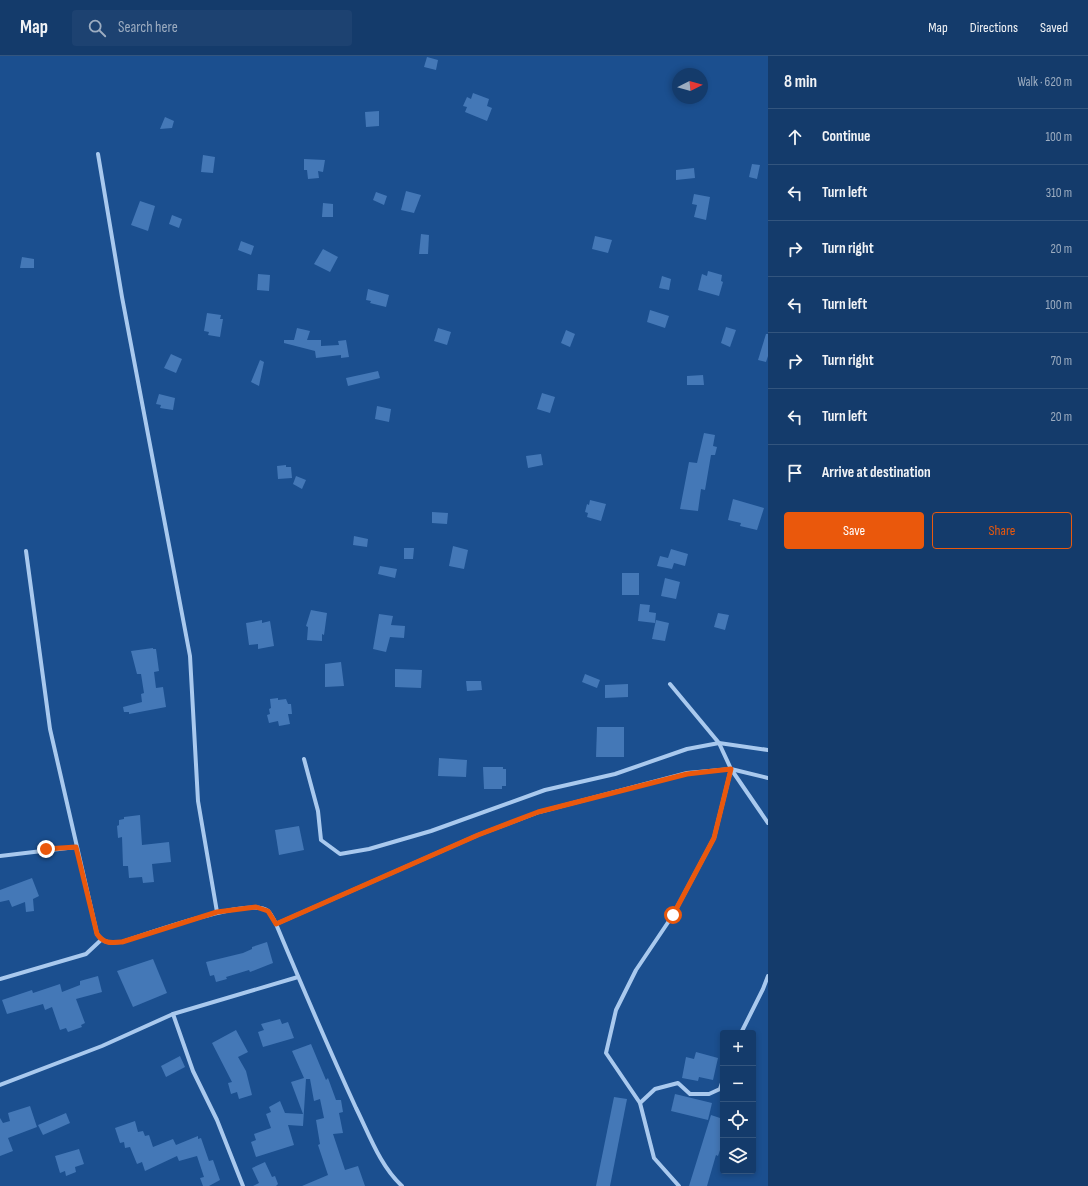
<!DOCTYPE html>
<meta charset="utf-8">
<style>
body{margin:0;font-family:"Sofia Sans Condensed",sans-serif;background:#1d4271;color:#f1f3f6}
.controls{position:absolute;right:12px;bottom:12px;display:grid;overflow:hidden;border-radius:4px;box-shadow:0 2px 6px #0003}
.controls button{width:36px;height:36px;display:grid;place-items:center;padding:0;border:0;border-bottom:1px solid #33557e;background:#143b6b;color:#f1f3f6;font:20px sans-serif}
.compass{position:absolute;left:672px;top:12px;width:36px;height:36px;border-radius:50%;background:#143b6b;box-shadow:0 2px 6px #0003;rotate:84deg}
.stop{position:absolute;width:12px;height:12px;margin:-9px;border:3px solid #ea580c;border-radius:50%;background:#fff}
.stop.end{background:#ea580c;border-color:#fff;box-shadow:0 1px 4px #0008}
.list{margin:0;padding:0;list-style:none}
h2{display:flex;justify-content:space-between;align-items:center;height:52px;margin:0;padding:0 16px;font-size:17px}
h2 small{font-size:13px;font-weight:400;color:#9dadc1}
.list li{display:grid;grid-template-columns:26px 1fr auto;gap:12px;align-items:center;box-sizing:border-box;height:56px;padding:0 16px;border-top:1px solid #33557e}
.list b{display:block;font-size:15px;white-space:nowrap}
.list em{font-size:13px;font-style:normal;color:#9dadc1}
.actions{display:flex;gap:8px;padding:12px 16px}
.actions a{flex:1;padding:9px 0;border:1px solid #ea580c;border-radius:4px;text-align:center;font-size:14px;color:#ea580c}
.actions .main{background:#ea580c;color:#fff}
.icon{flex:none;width:22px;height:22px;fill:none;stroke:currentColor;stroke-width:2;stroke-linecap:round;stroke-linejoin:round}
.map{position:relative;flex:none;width:768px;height:1130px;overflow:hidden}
header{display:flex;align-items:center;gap:24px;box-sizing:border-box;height:56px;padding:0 20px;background:#143b6b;border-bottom:1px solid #33557e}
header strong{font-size:19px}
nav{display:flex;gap:22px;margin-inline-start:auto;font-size:14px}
.search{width:280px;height:36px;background:#1d4271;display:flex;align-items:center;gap:10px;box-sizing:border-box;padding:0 14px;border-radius:4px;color:#9dadc1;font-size:15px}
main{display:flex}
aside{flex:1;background:#143b6b}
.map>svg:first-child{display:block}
.building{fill:#4478b7}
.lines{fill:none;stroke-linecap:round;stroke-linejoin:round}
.minor{stroke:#a9c9ee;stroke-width:4}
.route{stroke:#ea580c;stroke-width:5}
</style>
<header>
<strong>Map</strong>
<div class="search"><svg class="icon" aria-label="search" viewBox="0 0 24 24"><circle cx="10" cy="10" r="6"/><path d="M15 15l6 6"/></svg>Search here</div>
<nav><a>Map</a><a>Directions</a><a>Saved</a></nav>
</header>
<main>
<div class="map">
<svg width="768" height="1130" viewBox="0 0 768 1130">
<rect width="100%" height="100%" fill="#1b4f8f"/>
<g class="building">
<polygon points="427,1 438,4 436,14 424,11"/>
<polygon points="473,37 489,43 487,50 492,52 487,65 465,56 467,51 463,50 467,41 471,43"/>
<polygon points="379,55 379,70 366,71 365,56"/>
<polygon points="165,61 174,65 172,72 160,73"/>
<polygon points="203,99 215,101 213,117 201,116"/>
<polygon points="304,103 325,104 323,116 318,115 319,122 308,123 307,114 304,114"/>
<polygon points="752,108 760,109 757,123 749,121"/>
<polygon points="694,112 695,122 676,124 676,114"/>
<polygon points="406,135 421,139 414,157 401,154"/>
<polygon points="376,136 387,140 384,149 373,144"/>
<polygon points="694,138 710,141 706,164 694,161 697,149 692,148"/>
<polygon points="140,145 155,150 148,175 131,169"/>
<polygon points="323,147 333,148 333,161 322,161"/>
<polygon points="172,159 182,163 179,172 169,168"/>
<polygon points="421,178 429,179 428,198 419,198"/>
<polygon points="595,180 612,184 608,197 592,193"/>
<polygon points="241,185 254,190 251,199 238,194"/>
<polygon points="323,193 338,201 330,216 314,208"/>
<polygon points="22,201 34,203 34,212 20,212"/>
<polygon points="708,215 722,219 721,225 723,226 719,240 698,234 702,218 707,220"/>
<polygon points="258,218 270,219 269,235 257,234"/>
<polygon points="662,220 671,223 669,234 659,232"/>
<polygon points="368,233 389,239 386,251 370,247 371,245 366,244"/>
<polygon points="650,254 669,260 665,272 647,266"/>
<polygon points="207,257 221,259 220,263 223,263 220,281 208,279 209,276 204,275"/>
<polygon points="726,271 736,274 730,291 721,287"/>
<polygon points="297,272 310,275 307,284 321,284 321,290 339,289 338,285 346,284 349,301 341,302 341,299 316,302 315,295 284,287 284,284 294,284"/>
<polygon points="438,272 451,276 447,289 434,285"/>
<polygon points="566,274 575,278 570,291 561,287"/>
<polygon points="766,278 768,278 768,300 766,306 758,304"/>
<polygon points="171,298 182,303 176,317 164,312"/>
<polygon points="260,304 264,306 259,330 251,326"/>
<polygon points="378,315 380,322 348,330 346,322"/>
<polygon points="703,319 704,329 687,329 687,320"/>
<polygon points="542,337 555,341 550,357 537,353"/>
<polygon points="159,338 175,342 173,354 160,352 161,349 156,348"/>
<polygon points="377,350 391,353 389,366 375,363"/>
<polygon points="704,377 715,379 713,390 717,391 715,399 711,399 705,434 701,433 698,455 680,453 689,406 697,407"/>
<polygon points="541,398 543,409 528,412 526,400"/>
<polygon points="286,409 286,411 291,411 292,422 278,423 277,410"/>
<polygon points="296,420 306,424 302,433 293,428"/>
<polygon points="733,443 764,452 757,474 740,470 741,467 728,464"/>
<polygon points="590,444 606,448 601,465 587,461 588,457 585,456 587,448 589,449"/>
<polygon points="432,456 448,457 447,468 432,467"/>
<polygon points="354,480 368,483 367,491 353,489"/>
<polygon points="453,490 468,494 464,513 449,510"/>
<polygon points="404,492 414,492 413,503 404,503"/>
<polygon points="671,493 688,498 685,510 674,507 672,513 657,510 660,500 668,502"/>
<polygon points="380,510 397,513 395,522 378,518"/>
<rect x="622" y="517" width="17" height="22"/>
<polygon points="665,522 680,526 676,543 661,540"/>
<polygon points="640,548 650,549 649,556 656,557 655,567 638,565"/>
<polygon points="311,554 327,557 324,579 322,578 322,585 307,584 308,571 306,570"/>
<polygon points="718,557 729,559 725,574 714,571"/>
<polygon points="379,558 393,560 391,569 405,570 404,582 390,581 386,596 373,593"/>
<polygon points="262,564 262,567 270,565 274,590 258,593 258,588 249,589 246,567"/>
<polygon points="656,564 669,567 665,585 652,583"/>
<polygon points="153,592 153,593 156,593 159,615 154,616 156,632 163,631 166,651 129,658 129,656 124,656 123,651 142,646 141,638 144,637 141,618 137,618 131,595"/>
<polygon points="341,606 344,630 325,631 325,608"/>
<polygon points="395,613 422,614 421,632 395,631"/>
<polygon points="585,618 600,624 597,632 582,626"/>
<polygon points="466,625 481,625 482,634 467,635"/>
<polygon points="628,628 628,641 605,642 605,629"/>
<polygon points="278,642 278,644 286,643 288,648 291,648 292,658 288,658 290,668 279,670 278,665 269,667 267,659 270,658 269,653 271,652 270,643"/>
<polygon points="597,671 624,671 624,701 596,701"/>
<polygon points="439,702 467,704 466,721 438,720"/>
<polygon points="483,711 503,711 503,713 506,713 506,730 502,730 502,733 484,733"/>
<polygon points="140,759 142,789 169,786 171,806 152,808 154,826 143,827 142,821 129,822 128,810 123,810 122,781 118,782 117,770 119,769 119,764 124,763 124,761"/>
<polygon points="299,770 304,794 279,799 275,774"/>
<polygon points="32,822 39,840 33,843 34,855 26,856 25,846 12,851 9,844 0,846 0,834"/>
<polygon points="267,886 273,907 250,916 249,914 226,921 227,923 216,926 214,919 210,920 206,906 243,897 252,893 252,891"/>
<polygon points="153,903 167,937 133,951 117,915"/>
<polygon points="98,920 102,936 76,943 85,967 81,969 82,971 68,976 66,972 60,974 52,951 45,954 43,948 7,958 2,944 32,934 33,937 60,928 62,936 80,929 80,925"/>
<polygon points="280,963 282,968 288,966 294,982 263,991 258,976 264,974 261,968"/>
<polygon points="236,974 248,996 238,1001 246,1015 252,1039 239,1043 237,1036 231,1038 228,1027 232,1026 212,987"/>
<polygon points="311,988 326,1024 328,1022 336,1044 341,1044 343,1056 339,1057 343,1077 333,1078 345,1114 358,1110 365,1130 302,1130 328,1119 318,1089 320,1088 316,1064 324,1062 320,1043 314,1045 310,1023 306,1023 303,1070 288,1069 294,1089 256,1101 251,1086 256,1084 254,1078 271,1072 266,1058 271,1056 269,1051 280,1045 285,1057 303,1058 291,1026 304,1022 292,995"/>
<polygon points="696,996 718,1002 713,1024 699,1021 698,1025 682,1022 686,1001 694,1003"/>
<polygon points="180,1000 185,1011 166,1021 161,1010"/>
<polygon points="675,1038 712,1047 708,1064 671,1055"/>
<polygon points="614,1041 627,1043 610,1130 596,1130"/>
<polygon points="30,1050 37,1071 8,1082 13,1095 0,1100 0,1062 3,1067 10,1065 8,1057"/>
<polygon points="66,1057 70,1067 43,1079 38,1069"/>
<polygon points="711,1059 723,1063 723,1085 718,1100 716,1099 707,1130 689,1130"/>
<polygon points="135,1065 138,1076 143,1075 145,1080 149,1079 153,1091 173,1083 176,1089 198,1080 198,1083 201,1082 209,1105 213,1104 220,1124 209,1130 203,1130 200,1122 204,1121 197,1100 179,1105 177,1100 145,1115 142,1106 137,1108 130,1091 125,1092 124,1086 120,1087 115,1072"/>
<polygon points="79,1093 84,1108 75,1111 76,1116 66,1120 65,1115 60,1117 55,1100"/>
<polygon points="265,1106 272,1121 275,1120 278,1128 276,1130 253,1130 259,1127 252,1112"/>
</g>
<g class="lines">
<g class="minor">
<polyline points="98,98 122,241 190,600 198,745 217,856"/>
<path d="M26,495l24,178 47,205c7,10 14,9 25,8 24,-8 129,-46 146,-31 3,3 6,9 8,13 26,62 52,123 80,184 13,26 24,58 46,78"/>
<polyline points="670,628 719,687 731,713 768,767"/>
<polyline points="304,703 318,755 321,784 340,798 369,793 431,775 545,734 615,718 687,693 719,687 768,694"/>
<polyline points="0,800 76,791"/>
<polyline points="276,868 478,779 539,756 687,717 731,713 768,722"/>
<polyline points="0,923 86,898 101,884"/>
<polyline points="173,958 193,1015 217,1064 243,1130"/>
<polyline points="741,977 763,933 768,920"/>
<polyline points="0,1029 102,990 173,958 298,921"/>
<polyline points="640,1047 655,1033 678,1027 690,1038 709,1038 720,1033 723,1024"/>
<polyline points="679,1130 654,1102 640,1047 606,997 616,954 636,914 673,859 714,782 731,713"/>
</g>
</g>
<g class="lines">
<path class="route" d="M46,793l30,-2 21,87c7,10 14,9 25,8l95,-30 39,-5 12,4 8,13 202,-89 60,-23 149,-38 44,-5 -17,69 -41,77"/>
</g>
</svg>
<div class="controls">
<button>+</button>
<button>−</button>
<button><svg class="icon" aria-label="locate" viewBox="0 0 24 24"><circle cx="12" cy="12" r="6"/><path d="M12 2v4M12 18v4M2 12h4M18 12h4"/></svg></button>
<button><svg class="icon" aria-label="layers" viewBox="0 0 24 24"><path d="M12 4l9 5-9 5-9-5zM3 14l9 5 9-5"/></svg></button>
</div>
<svg class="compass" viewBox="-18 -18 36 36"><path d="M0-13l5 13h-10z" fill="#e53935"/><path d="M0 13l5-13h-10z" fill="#9dadc1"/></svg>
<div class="stop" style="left:673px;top:859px"></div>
<div class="stop end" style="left:46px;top:793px"></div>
</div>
<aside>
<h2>8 min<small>Walk · 620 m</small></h2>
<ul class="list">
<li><svg class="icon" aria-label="ahead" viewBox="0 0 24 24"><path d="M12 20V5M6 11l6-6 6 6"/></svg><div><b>Continue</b></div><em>100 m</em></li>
<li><svg class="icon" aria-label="left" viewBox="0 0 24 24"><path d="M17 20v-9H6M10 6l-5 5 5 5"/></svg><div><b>Turn left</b></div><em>310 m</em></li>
<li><svg class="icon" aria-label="right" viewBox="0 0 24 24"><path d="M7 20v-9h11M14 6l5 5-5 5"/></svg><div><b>Turn right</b></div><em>20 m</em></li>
<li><svg class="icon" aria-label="left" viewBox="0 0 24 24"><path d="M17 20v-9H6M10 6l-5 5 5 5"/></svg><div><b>Turn left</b></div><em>100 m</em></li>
<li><svg class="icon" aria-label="right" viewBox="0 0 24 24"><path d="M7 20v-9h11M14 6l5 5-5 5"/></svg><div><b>Turn right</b></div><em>70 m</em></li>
<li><svg class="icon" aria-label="left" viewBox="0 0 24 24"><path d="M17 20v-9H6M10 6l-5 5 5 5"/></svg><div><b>Turn left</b></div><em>20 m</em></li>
<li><svg class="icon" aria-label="arrive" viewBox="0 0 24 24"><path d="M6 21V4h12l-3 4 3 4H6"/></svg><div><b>Arrive at destination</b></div></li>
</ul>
<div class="actions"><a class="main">Save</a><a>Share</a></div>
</aside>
</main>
